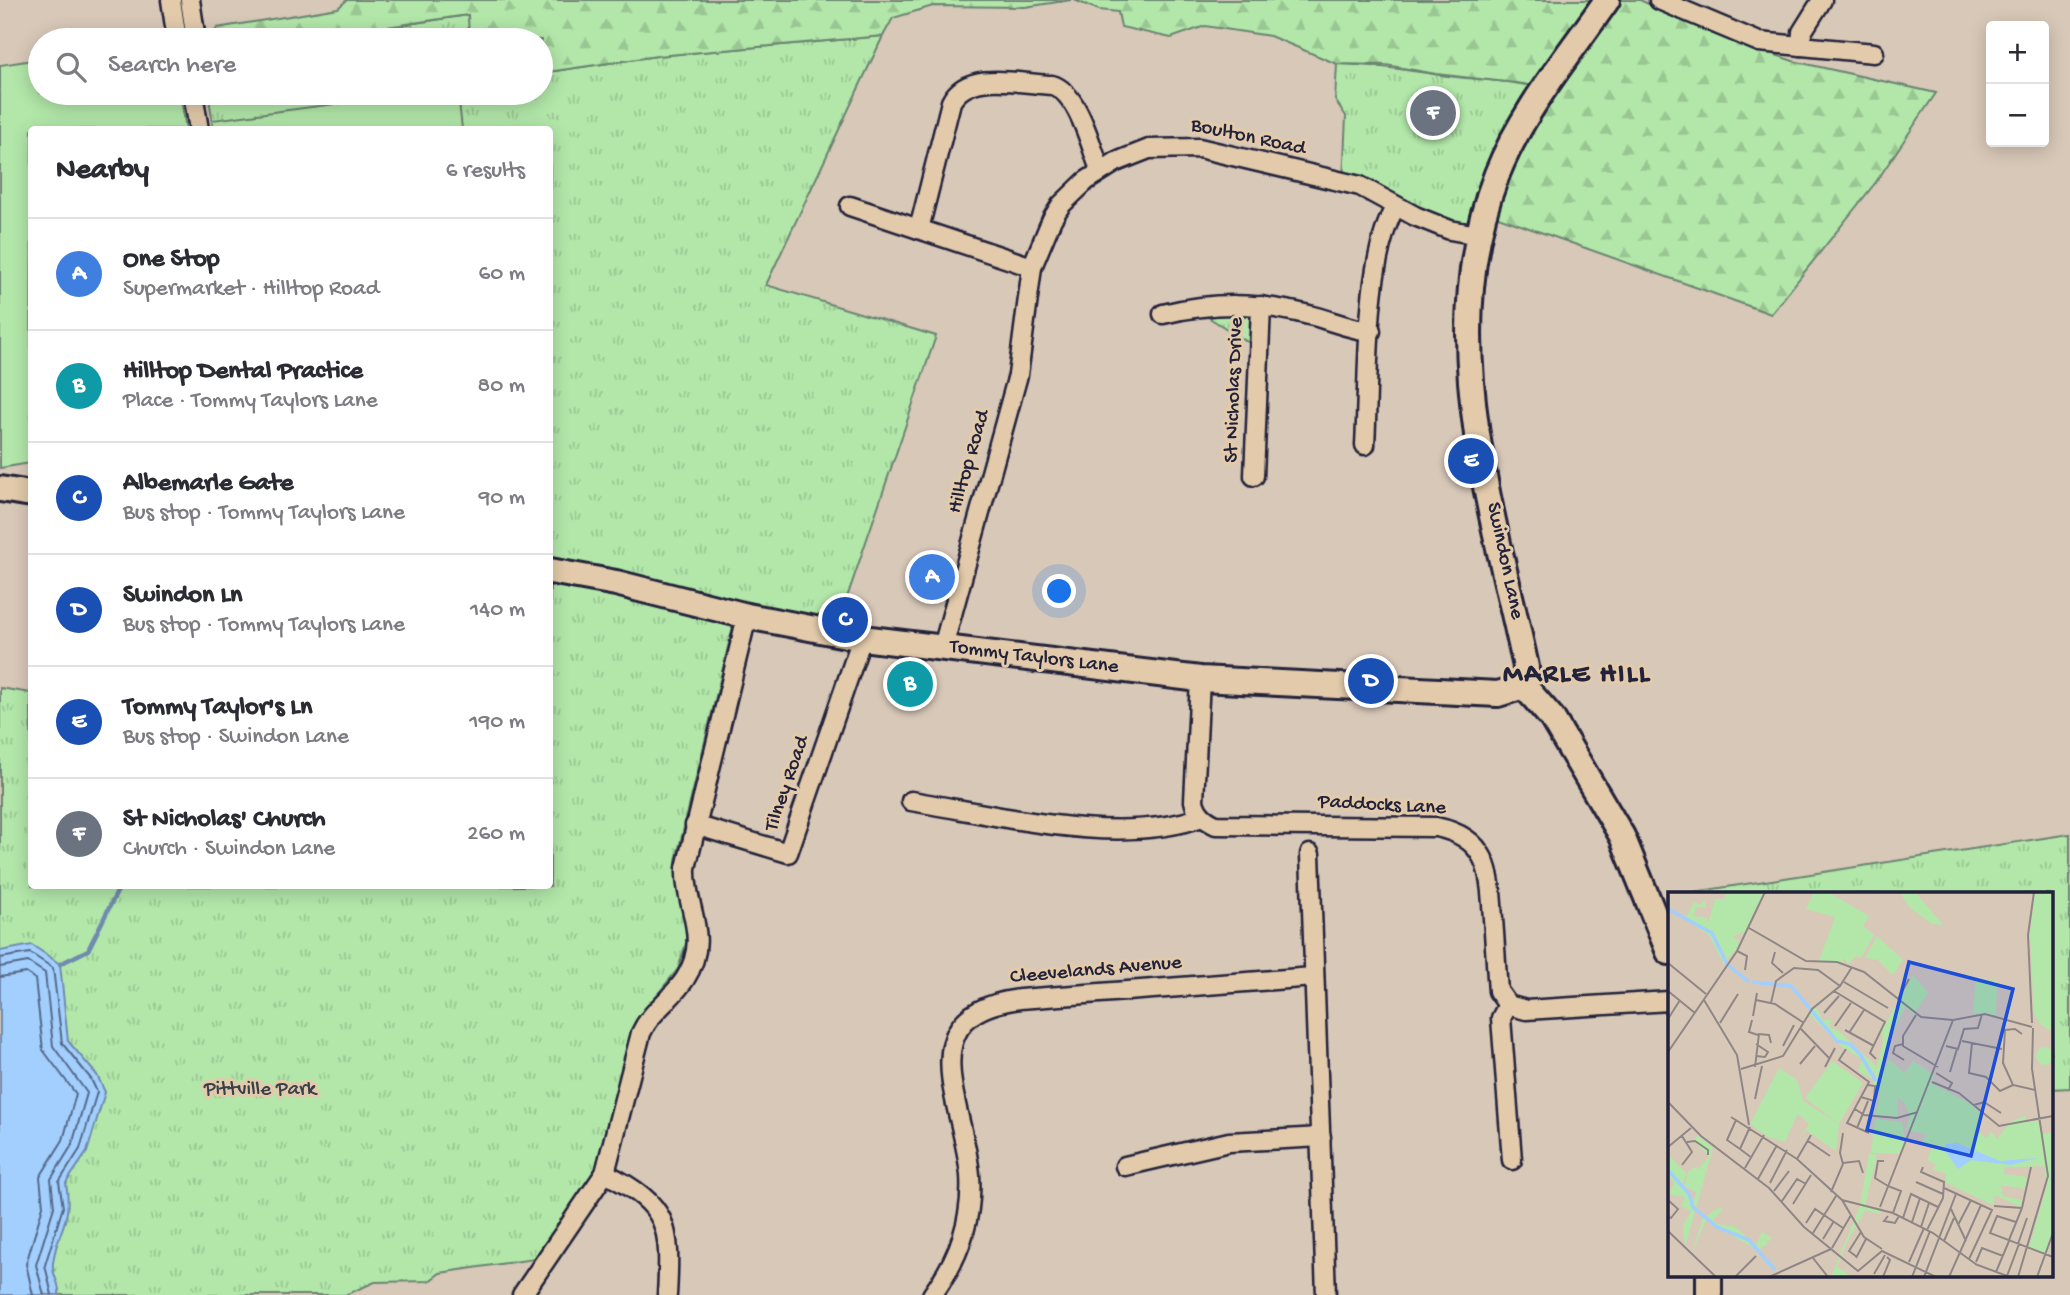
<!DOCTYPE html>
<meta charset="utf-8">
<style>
body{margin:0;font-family:"Gochi Hand",sans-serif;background:#f2f2f3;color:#2b2b33}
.controls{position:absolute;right:21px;top:21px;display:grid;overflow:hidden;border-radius:7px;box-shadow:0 4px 18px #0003}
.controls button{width:63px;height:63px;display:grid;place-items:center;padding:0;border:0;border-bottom:2px solid #e1e1e2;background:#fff;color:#2b2b33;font:35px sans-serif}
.you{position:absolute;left:1060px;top:592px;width:24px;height:24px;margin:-18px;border:5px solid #fff;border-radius:50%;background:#1a73e8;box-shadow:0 0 0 10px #1a73e833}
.badge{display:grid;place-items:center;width:46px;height:46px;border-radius:50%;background:#d1495b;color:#fff;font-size:23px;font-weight:700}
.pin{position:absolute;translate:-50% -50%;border:4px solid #fff;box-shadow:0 2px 7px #0006}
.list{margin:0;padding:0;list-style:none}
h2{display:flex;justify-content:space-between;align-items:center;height:91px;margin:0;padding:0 28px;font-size:30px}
h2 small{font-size:23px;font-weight:400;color:#7c7c81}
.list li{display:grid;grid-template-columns:46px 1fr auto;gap:21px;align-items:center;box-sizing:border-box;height:112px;padding:0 28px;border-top:2px solid #e1e1e2}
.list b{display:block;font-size:26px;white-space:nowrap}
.list p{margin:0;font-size:23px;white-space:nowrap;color:#7c7c81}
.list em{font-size:23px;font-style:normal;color:#7c7c81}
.icon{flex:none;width:38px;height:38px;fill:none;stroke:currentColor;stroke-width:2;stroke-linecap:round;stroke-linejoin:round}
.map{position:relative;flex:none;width:2070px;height:1295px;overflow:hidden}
.search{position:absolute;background:#fff;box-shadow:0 4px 18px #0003;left:28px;top:28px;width:525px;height:77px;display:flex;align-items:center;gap:18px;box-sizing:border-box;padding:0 24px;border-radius:38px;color:#7c7c81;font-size:26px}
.panel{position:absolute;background:#fff;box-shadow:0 4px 18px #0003;left:28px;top:126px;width:525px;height:763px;border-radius:7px}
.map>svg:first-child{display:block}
.grass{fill:url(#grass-tufts);stroke:#6a8472;stroke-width:2}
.forest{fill:url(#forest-firs);stroke:#6a8472;stroke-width:2}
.pitch{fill:#b2e7a9;stroke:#6a8472;stroke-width:2}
.water{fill:#a2cffd;stroke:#6f8aaf;stroke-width:2}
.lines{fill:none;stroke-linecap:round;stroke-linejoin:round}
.shore{stroke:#556789;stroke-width:2}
.stream{stroke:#6f8aaf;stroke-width:4.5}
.street-casing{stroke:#22223b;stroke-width:23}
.secondary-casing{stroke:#22223b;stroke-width:30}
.street{stroke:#e2caaa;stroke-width:18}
.secondary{stroke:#e2caaa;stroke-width:24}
.labels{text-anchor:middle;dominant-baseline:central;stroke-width:6;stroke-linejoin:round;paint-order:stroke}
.street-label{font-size:21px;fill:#22223b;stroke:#e2caaa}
.park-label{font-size:21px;fill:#38404c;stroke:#e2caaa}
.district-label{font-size:28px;font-weight:bold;letter-spacing:2px;fill:#22223b;stroke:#e2caaa}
.inset-river{fill:none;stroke:#a2cffd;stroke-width:3.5}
.inset-road{fill:none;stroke:#8f8686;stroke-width:2}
.view{fill:#1d4ed8;fill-opacity:0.15;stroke:#1d4ed8;stroke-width:3.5}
.inset-edge{fill:none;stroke:#22223b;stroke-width:3.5}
</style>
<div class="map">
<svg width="2070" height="1295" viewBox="0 0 2070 1295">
<defs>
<pattern id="grass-tufts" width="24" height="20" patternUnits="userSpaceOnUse" patternTransform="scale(1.75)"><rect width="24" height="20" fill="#b2e7a9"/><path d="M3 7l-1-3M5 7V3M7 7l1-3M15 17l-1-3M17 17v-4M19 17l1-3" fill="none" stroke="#99c692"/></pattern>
<pattern id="forest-firs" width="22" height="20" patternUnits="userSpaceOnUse" patternTransform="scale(1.75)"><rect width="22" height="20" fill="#b2e7a9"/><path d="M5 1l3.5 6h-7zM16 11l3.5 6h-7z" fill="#99c692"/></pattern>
</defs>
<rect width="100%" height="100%" fill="#d8c8b8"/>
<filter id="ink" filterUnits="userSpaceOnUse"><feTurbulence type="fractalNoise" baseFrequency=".0143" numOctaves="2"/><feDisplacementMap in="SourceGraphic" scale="14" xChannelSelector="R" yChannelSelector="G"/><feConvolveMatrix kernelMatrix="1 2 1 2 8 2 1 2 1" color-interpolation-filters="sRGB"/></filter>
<g filter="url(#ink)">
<g class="grass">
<polygon points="469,15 469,40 299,40"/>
<polygon points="883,36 766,285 936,336 838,624 738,606 676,860 677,887 686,917 686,943 678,969 635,1022 599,1166 540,1258 440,1273 429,1281 375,1282 345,1295 0,1295 0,688 31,693 32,886 550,886 550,130 214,129 208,93 541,93 541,73 657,56"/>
<path d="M1337,64c36,1 66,5 102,11 35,5 71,4 106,15l-67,145 -135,-53 3,-66 -11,-16z"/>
<polygon points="1247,313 1254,323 1254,346 1203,314"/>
<polygon points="2070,834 2070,1088 2051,1089 2051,894 1681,894"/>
</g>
<g class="forest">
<polygon points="347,0 1071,0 1025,7 933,6 893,18 883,36 657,56 541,73 541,40 469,40 468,15 299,40 211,40 217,28 338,8"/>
<polygon points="1074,0 1640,0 1711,33 1793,61 1936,93 1876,182 1771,314 1484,212 1544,90 1524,84 1436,74 1386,65 1337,64 1270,36 1205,26 1171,38 1121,27 1118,12 1099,10"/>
</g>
<g class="pitch">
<polygon points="40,59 40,93 180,93 186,129 32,130 31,463 0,468 0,65"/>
<polygon points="419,93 458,93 462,129 213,129 212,120"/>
</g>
<path class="water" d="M32,945l28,19 8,77 29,34 8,17 -18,60 -21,31c7,40 -9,46 -13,80 -2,11 8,21 6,32h-59v-344z"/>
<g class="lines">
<g class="shore">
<polyline points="0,958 30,953 53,968 62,1043 91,1079 97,1092 80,1149 59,1182 63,1207 45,1265 52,1295"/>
<polyline points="0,967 28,962 45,973 53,1046 87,1093 72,1145 51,1179 54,1207 36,1265 44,1295"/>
<polyline points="0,977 26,973 35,979 43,1050 76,1094 63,1140 40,1177 43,1206 26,1264 33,1295"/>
</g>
<polyline class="stream" points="60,964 88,950 120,886"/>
<defs>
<g id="street">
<polyline points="171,0 177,40"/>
<polyline points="190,0 196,40"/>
<polyline points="1659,0 1759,42 1874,53"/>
<polyline points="1801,46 1802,32 1822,0"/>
<polyline points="193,93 199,130"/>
<polyline points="850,206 1032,267"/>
<path d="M919,229l32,-127c17,-33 70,-18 101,-17 26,7 39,62 48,85"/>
<path d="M1163,314c50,-12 95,-12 146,1 22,5 39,14 62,16"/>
<path d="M1365,445c4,-67 -1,-181 30,-238"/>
<polyline points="1254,476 1261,306"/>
<polyline points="943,647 1018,375 1032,267 1052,219 1061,205 1086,181 1116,162 1149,149 1199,148 1360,186 1415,216 1450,230 1478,235"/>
<path d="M1200,679l-6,122c3,13 11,19 22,24l220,2c54,11 54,46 57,92 2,24 3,48 5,72l10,14 18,5 143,-9"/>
<path d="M911,801c88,14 207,46 291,16"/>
<polyline points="695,825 788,853 862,638"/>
<polyline points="1310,854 1326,1295"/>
<polyline points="1508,1005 1501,1018 1512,1160"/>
<polyline points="1125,1166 1229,1142 1321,1137"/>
<path d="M605,1173c64,33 66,52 62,122"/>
<path d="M522,1295l83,-122 36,-140c10,-22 31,-34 44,-54 27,-43 -1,-72 1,-111l61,-252"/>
<path d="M932,1295c26,-35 41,-76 38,-120 -6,-71 -63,-162 50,-176l294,-22"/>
</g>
<g id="secondary">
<polyline points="0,489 32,494"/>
<polyline points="550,571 616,583 747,616 862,638 1200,679 1498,694 1524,686"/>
<path d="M1524,686l2,-19c-34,-160 -92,-333 -29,-493 25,-63 72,-119 110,-174"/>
<polyline points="1524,686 1552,718 1622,836 1669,952"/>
<polyline points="1709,1295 1709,1276"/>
</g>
</defs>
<use href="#street" class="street-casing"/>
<use href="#secondary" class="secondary-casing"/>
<use href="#street" class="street"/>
<use href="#secondary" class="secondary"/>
</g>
</g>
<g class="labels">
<g class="street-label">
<text transform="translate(1248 138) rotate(12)">Boulton Road</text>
<text transform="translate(1235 390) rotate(-88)">St Nicholas Drive</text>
<text transform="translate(970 462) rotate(-74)">Hilltop Road</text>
<text transform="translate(1504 561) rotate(78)">Swindon Lane</text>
<text transform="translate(1034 658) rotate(7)">Tommy Taylors Lane</text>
<text transform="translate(788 784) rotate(-71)">Tilney Road</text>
<text transform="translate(1382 806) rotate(3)">Paddocks Lane</text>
<text transform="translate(1096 971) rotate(-5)">Cleevelands Avenue</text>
</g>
<g class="park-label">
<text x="260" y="1090">Pittville Park</text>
</g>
<g class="district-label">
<text x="1577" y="675">MARLE HILL</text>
</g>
</g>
<g transform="translate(1668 892)">
<rect width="385" height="385" fill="#d8c8b8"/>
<path d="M58,0h38l-19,40 -12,4 7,6 -12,17 -20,-36 7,-24h9zM146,0h14l41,24 -6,10 11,9 -13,23 -5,-2 -8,8 -4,-6 -1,4 -24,-1 16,-44 -29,-8zM232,0h15l28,33 -11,-1 -23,-17zM209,44l26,24 -10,15 -15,-15 -13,-2zM308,86l21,3 -1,34 -23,-2zM147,114l8,14h8l-1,8 8,2 39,37 -5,12 -14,-8 4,-12 -20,-12 -33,-33zM368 164a9 9 0 1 1 18 0a9 9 0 1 1-18 0ZM220,167l17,14 8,-12 21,14 -3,8 42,22 6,7v20l8,6 4,-7 6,8 13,-17 15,-6 1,7 11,-3 6,14 10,-2v101l-6,22 -18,-7 18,-63 -3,-19 -39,1 -2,7 25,3 -4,12 -23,-4 2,11 19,4 -2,7 -25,-12 -2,10 -47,-22v-9l-25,-9 12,4 3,-4 -9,-5 5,-12 -10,-4 4,-10 -20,-4 4,-13 -6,-15 -6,-4 -1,19 -22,-2zM111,176l18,12 6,21 36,23 -3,27 -30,-21 -12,16 15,-22 -8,-8 -4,-1 -12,27 -17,-5 -18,-13zM30,243l15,13 -28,99 -2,-21 8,-15 -10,-5 4,-9 -17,-3 7,-11 -7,-7v-22l18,19 -3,11 -7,-4 12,13 3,14 14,-37 -13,-7 8,4 9,-11 -16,-15zM201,261l8,2 -12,51 16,3 -2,5 -14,-4 -18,32 -10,25 7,5 5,-8 -4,8 6,5h-20l29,-71z" fill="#b2e7a9"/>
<path d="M37,8l1,8 -10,-1 -2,9 12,2 23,35 7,-11 4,2 -16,20 -15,-29 -30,-20 8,1 7,-14 6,3zM245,83l15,18 -14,21 -9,-7 -17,36 -5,51 -6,-1 -2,22 -2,-34 10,-39 -1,-12zM376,257l3,17 -42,1 -3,7 -11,2 -40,-3 19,-13 53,5 14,-9h-8l1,-5zM52,315l2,3 -9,10 4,4 17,2 22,19 6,-13 10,6 -4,4 -7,-7 7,9 -8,4 2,5 -56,-33 -15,35 12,-37z" fill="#b2e7a9"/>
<path d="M164,169l31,22 -24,41 -34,-26z" fill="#b2e7a9"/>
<path d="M367,0h18v140l-11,-6 -8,-12 -4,-80zM215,203l15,1 -2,21 -15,-2zM207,227l27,3 3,17 -6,15 -28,-1zM27,275l10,3 -7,23 -14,-7 4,-14z" fill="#b2e7a9"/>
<path d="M289,251l43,18 38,-3 -27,7 -40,-5 -13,9 -14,-20 2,-5z" fill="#a2cffd"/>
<path class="inset-river" d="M0,17l44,24 15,31 22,18M84,90l39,4 46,55 13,3 10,10 16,27M0,278l21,24 4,13 24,20 32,13 26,30"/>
<path class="inset-road" d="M81,36l57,33 31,1 27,10 57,45 32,3 32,-6 47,13M69,59l10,5 -2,14M107,60l-3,11 11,10M0,71l38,31M176,90l44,26M0,99l27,22M166,99l51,31 -15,31 6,6M230,107l11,-20M36,108l33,55 12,70M88,108l19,4 29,19M103,111l5,-22 18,-13 24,2 22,16M156,121l15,-17M248,123l-13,21v10l35,21M85,124l4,-23M0,127l12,-19M84,128l-3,12 9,3M52,131l18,-29M364,131l-4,-88 6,-43M167,134l16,-23M133,137l29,30M177,138l29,16M181,141l15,-23M354,142l-7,-5 -10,1 -2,33 10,22 22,5M294,149l40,8M304,151l-3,30 17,4 14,14 13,-6M88,152l12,8 -3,5 -9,-1M235,152l-8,2 -2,7 11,7M115,154l11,-21M278,154l12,3 6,-20 14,-1 4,-14M178,157l-7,11 30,22 -22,41 22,10M0,160l69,-101 28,-59M132,172l15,-18M87,175l4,-33 10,1 2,8M157,175l10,-19M73,177l42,-13 29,-47 28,-23 12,-19M282,180l7,-23M268,181l16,10 -4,7M264,190l27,11 40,33 54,-10M193,205l13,4 1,-15 -7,-1M87,207l7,-33M0,210l33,34 68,52 35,39 54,44 24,-20 54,26M306,213l10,-3 17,11M187,217l9,6 33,3 21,-6M63,225l66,42 45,41 22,37 18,12M68,228l-9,20 13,9M82,235l-10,22 12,9M189,236l11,-27M140,249l22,15M19,250l8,-1 13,9v5M0,255l23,-19M129,267l14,-24M216,269h-6l-3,17 13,8M175,271l16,-2 4,12M14,273l10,-13 -10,-16M255,275l-2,5 23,10 -1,16 -16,32M77,276l19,-33M90,287l19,-34M248,290l27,12M102,291l17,-33M220,294l13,5 -8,22M276,296l48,22 -23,49M106,299l15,-20M163,300l12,-28 -3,-11 3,-20M0,308l10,9 -7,9 -3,-2M174,308l51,13 40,20 44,32M114,309l15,-22 9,5M125,312l18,-29M326,314l28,2M212,315l73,-187M283,317l15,32M220,324l-4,5 11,2 4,-7M235,326l8,-24 27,13M244,330l8,-24M348,330l-19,-6 -7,17 63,24M138,331l9,-14 28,19M290,333l13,-25M253,335l8,-24M0,339l48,46M145,341l23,-37M155,347l11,-18M341,348l13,-32 9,-41M276,349l10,-23M350,352l9,-26M164,356l19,-33M189,365l-8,-6 12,-19M145,366l15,19M188,366l10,-19M241,370l15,-34M308,370l6,-14 21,8M307,372l35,13M328,380l13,-31M206,382l11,-19M339,384l12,-32M67,385l21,-21M101,385l62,-28M215,385l7,-17 -3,-3M244,385l18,-46M256,385l32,-83M281,385l32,-72M350,385l30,-101 -16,-107 1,-41M369,385l16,-44"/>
<path class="view" d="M241,70l104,27 -42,167 -104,-26z"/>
<rect width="385" height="385" class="inset-edge"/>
</g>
</svg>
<div class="controls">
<button>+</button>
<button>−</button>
</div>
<div class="you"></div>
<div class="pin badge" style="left:932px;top:577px;background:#3f7fe0">A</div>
<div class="pin badge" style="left:910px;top:684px;background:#0f9aa8">B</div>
<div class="pin badge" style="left:845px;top:620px;background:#1a4fb4">C</div>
<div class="pin badge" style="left:1371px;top:681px;background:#1a4fb4">D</div>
<div class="pin badge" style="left:1471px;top:461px;background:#1a4fb4">E</div>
<div class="pin badge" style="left:1433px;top:113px;background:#6b7280">F</div>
<div class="search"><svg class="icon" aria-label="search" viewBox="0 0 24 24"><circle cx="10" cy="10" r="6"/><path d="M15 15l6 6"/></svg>Search here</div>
<section class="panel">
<h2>Nearby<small>6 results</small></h2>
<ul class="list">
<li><span class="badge" style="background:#3f7fe0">A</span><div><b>One Stop</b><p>Supermarket · Hilltop Road</p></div><em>60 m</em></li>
<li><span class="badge" style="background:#0f9aa8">B</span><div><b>Hilltop Dental Practice</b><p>Place · Tommy Taylors Lane</p></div><em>80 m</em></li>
<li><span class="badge" style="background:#1a4fb4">C</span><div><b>Albemarle Gate</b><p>Bus stop · Tommy Taylors Lane</p></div><em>90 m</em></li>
<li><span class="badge" style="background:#1a4fb4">D</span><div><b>Swindon Ln</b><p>Bus stop · Tommy Taylors Lane</p></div><em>140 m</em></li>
<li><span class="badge" style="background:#1a4fb4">E</span><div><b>Tommy Taylor's Ln</b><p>Bus stop · Swindon Lane</p></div><em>190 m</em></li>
<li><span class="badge" style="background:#6b7280">F</span><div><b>St Nicholas' Church</b><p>Church · Swindon Lane</p></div><em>260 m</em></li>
</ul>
</section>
</div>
